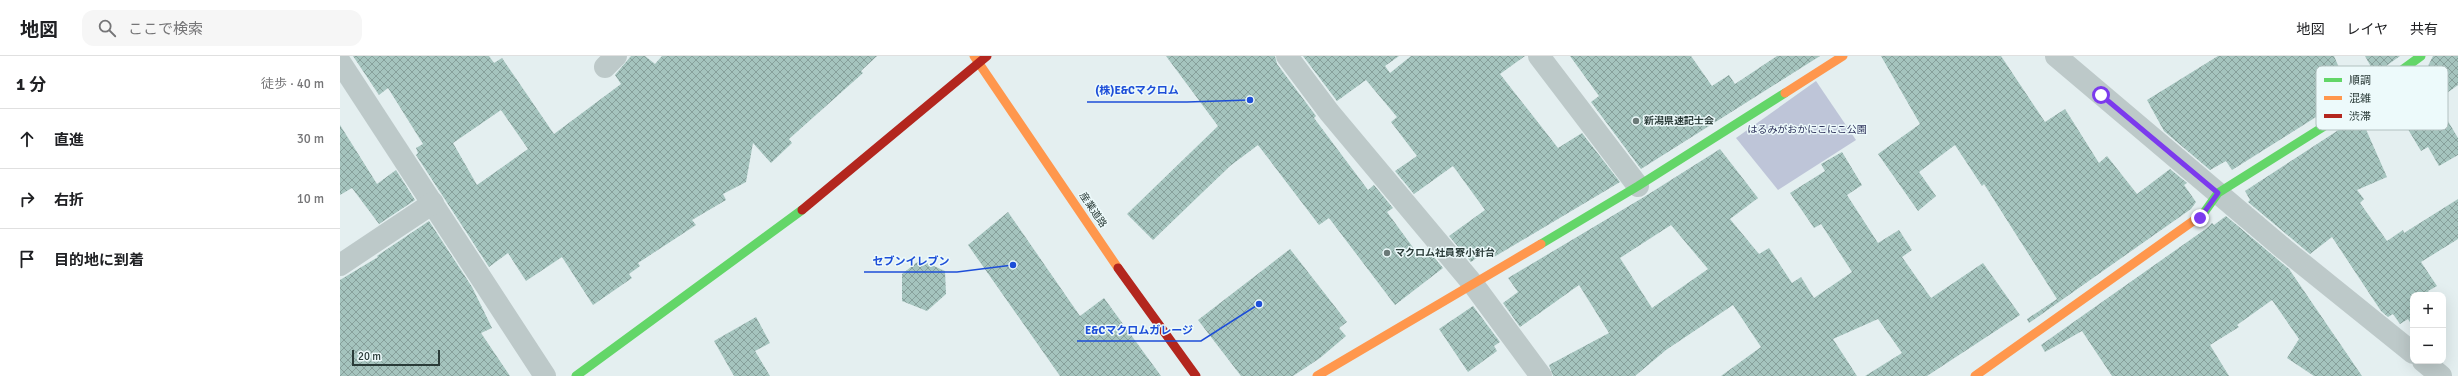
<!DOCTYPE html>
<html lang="ja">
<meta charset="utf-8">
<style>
body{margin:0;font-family:Signika,"Noto Sans JP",sans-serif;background:#f6f6f6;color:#202124}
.controls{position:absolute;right:12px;bottom:12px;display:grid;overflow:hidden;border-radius:8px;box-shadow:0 4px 16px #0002}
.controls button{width:36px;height:36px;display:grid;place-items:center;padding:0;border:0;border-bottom:1px solid #e0e0e0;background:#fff;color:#202124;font:20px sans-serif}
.scale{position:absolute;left:12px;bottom:10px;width:88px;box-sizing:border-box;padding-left:4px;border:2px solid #2a3b38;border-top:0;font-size:11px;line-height:14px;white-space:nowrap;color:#2a3b38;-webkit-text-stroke:3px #edfafb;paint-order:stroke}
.stop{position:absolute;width:12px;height:12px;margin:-9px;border:3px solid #7c3aed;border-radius:50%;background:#fff}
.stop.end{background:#7c3aed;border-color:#fff;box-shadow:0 1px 4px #0008}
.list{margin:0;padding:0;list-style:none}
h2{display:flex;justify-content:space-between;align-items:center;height:52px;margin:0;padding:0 16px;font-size:17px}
h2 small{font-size:13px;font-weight:400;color:#757577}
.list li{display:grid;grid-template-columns:26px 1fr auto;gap:12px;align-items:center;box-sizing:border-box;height:60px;padding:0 16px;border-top:1px solid #e0e0e0}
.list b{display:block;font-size:15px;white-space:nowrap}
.list em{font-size:13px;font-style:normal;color:#757577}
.icon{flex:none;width:22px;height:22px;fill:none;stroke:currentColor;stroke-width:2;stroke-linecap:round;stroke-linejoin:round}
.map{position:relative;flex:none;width:2118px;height:320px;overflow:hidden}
header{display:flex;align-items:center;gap:24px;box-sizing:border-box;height:56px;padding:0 20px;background:#fff;border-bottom:1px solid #e0e0e0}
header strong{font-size:19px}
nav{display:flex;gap:22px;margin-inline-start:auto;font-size:14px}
.search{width:280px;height:36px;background:#f6f6f6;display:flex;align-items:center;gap:10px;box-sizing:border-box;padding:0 14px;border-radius:12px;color:#757577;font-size:15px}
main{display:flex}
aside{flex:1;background:#fff}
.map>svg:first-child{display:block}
.green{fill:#bec5d8}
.building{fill:url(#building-cross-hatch);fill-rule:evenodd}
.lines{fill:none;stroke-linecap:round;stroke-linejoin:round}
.street{stroke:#bdc9c9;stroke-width:22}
.fast{stroke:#63d668;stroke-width:9}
.slow{stroke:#ff974d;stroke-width:9}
.jam{stroke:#b3261e;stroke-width:9}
.route{stroke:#7c3aed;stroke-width:5}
.poi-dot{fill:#6b7a78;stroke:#edfafb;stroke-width:1.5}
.labels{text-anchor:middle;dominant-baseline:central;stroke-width:3;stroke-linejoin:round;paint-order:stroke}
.poi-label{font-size:10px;font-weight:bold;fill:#2a3b38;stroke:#edfafb;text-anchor:start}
.park-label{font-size:10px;fill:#2d315a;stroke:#edfafb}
.street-label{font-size:10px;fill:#2a3b38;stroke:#edfafb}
.key{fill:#edfafb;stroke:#b2c1c0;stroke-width:1}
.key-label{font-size:11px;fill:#2a3b38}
.leader{fill:none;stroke:#1d4ed8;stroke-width:1.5}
.callout-dot{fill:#1d4ed8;stroke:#edfafb;stroke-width:1.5}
.callout-label{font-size:11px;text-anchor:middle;font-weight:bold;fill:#1d4ed8;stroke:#edfafb;stroke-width:3;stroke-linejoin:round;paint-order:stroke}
</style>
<header>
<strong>地図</strong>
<div class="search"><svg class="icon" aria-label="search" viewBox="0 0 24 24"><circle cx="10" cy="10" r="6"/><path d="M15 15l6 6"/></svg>ここで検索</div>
<nav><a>地図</a><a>レイヤ</a><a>共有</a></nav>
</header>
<main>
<aside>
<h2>1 分<small>徒歩 · 40 m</small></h2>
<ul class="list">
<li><svg class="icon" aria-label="ahead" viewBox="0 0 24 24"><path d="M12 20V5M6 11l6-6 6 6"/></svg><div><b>直進</b></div><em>30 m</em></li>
<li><svg class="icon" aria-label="right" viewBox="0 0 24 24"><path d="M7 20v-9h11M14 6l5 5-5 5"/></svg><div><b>右折</b></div><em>10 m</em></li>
<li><svg class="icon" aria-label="arrive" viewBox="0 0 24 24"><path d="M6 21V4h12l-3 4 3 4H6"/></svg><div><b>目的地に到着</b></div></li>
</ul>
</aside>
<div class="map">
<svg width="2118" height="320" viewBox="0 0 2118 320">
<defs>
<pattern id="building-cross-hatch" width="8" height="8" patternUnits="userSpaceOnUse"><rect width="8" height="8" fill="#a5c4be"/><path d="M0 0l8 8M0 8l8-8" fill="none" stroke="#87a09b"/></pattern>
</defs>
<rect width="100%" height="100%" fill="#e4eff0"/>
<polygon class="green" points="1476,25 1516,84 1438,134 1396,82"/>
<g class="building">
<path d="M13,0h136l5,7 8,-5 52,76 67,-50 -6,-9 16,-19h14l10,8 7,-8h215l-16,15 2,2 -74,66 3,4 -21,20 -18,-20 -7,39 -23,12 3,6 -34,20 4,5 -58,38 2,3 -11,8 3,4 -39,27 -31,-48 -36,24 -18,-28 -19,14 -73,-112 2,-2 -2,-5 7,-4 -35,-56 -9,7zM161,54l27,39 -51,36 -24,-42z"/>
<polygon points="826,0 935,0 937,8 976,60 974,62 1028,134 1034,129 1053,152 1047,156 1080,201 1089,195 1103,212 1055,249 989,162 979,169 918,89 890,110 813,184 787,158 878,70"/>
<polygon points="963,0 1059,0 1045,10 1050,17 1071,0 1185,0 1160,18 1218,92 1242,77 1280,126 1154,201 1149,193 1131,206 1109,180 1145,154 1113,110 1074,138 1055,115 1077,100 1051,66 1057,61 1026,24 997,45"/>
<polygon points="1230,0 1351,0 1372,30 1389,19 1395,28 1437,0 1480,0 1301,113 1251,46 1259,40"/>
<polygon points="1541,0 1661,0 1705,66 1725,53 1759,107 1767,100 1797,138 1830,113 1847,127 1844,129 1856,146 1851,153 1689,267 1687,263 1717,243 1644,128 1642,130 1615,89 1579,116 1596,140 1578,155 1538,98 1580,68"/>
<polygon points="1878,0 1994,0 2010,37 1984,56 1892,114 1886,105 1870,114 1824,75 1807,44"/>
<polygon points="2025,0 2060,0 2035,18"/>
<polygon points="2093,0 2118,0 2118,29 2096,45 2118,82 2118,99 2099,110 2088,91 2081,95 2048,40 2088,10"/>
<polygon points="2020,60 2047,121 2017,134 2024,143 2020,147 2047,185 2063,174 2064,177 2118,143 2118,183 2081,206 2097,230 2088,235 2091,239 2073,239 2073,271 2068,263 2060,268 2053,258 2048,261 2041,255 1992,181 1970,198 1908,146 1910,144 1905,135"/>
<polygon points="0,69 37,128 56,114 75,144 39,168 12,132 0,139"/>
<path d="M1380,93l38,49 -28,21 29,35 10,-6 23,35 9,-6 13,21 38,-26 -31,-48 -7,4 -24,-35 35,-22 -4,-7 21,-12 20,33 -15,10 31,48 21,-13 13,20 -10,7 29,41 52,-35 37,52 -93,61h-62l37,-23 -24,-34 -45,20 24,37h-136l40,-29 -28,-42 -67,45 -31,26h-82l-4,-11 60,-32 -30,-48 -59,42 -17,-24 15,-11 -10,-14 136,-81zM1331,169l37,44 -56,39 -32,-50z"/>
<polygon points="668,156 740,260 764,242 821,320 720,320 628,189"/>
<polygon points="1886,160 1949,213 2022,320 1974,320 1947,302 1959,283 1932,244 1897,269 1899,271 1870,289 1889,320 1772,320 1742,275 1705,296 1701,289 1867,172 1872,167 1874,169"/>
<polygon points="89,165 132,231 152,272 141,277 170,320 0,320 0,224 38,201 37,200"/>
<polygon points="950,193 1007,266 999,272 1006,280 980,302 953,320 901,320 858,264"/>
<polygon points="580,204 605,215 606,238 587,255 562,245 562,218"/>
<polygon points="1133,250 1160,286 1154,290 1157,295 1128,316 1099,273"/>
<polygon points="416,261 430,287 415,295 430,320 394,320 374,285"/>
</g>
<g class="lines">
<g class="street">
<polyline points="947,0 989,56 1133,228 1201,320"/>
<polyline points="1199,0 1298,130"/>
<polyline points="1716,0 1944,193 2073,297"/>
<polyline points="0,6 205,320"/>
<polyline points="265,11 276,0"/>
<polyline points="0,209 93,147"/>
<polyline points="2083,305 2101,320"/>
</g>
<g class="fast">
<polyline points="1863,158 1878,137 1991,66 2081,0"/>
<polyline points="1201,188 1298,130 1445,37"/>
<polyline points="236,320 462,154"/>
</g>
<g class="slow">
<polyline points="634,0 778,212"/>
<polyline points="1445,37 1503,0"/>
<polyline points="977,320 1201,188"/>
<polyline points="1635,320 1863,158"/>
</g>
<g class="jam">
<polyline points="462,154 647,0"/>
<polyline points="778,212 856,320"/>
</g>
</g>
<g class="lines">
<polyline class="route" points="1761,39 1878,137 1860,162"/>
</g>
<g class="poi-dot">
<circle cx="1296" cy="65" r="4"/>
<circle cx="1047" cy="197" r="4"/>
</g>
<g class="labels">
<g class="poi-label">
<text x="1304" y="65">新潟県速記士会</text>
<text x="1055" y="197">マクロム社員寮小針台</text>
</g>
<g class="park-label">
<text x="1467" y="74">はるみがおかにこにこ公園</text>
</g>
<g class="street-label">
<text transform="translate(753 154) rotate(56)">産業道路</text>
</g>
</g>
<rect x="1976" y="10" width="132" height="64" rx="6" class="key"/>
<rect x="1984" y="22" width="18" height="4" fill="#63d668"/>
<rect x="1984" y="40" width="18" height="4" fill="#ff974d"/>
<rect x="1984" y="58" width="18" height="4" fill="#b3261e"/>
<g class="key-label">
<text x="2009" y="28">順調</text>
<text x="2009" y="46">混雑</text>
<text x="2009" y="64">渋滞</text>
</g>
<path class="leader" d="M910 44L847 46H747M673 209L617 216H524M919 248L861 285H737"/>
<g class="callout-dot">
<circle cx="910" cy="44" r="4"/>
<circle cx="673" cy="209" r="4"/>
<circle cx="919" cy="248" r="4"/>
</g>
<g class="callout-label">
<text x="797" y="38">(株)E&amp;Cマクロム</text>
<text x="571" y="209">セブンイレブン</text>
<text x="799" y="278">E&amp;Cマクロムガレージ</text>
</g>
</svg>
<div class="controls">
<button>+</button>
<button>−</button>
</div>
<div class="scale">20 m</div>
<div class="stop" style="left:1761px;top:39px"></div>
<div class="stop end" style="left:1860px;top:162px"></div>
</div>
</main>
